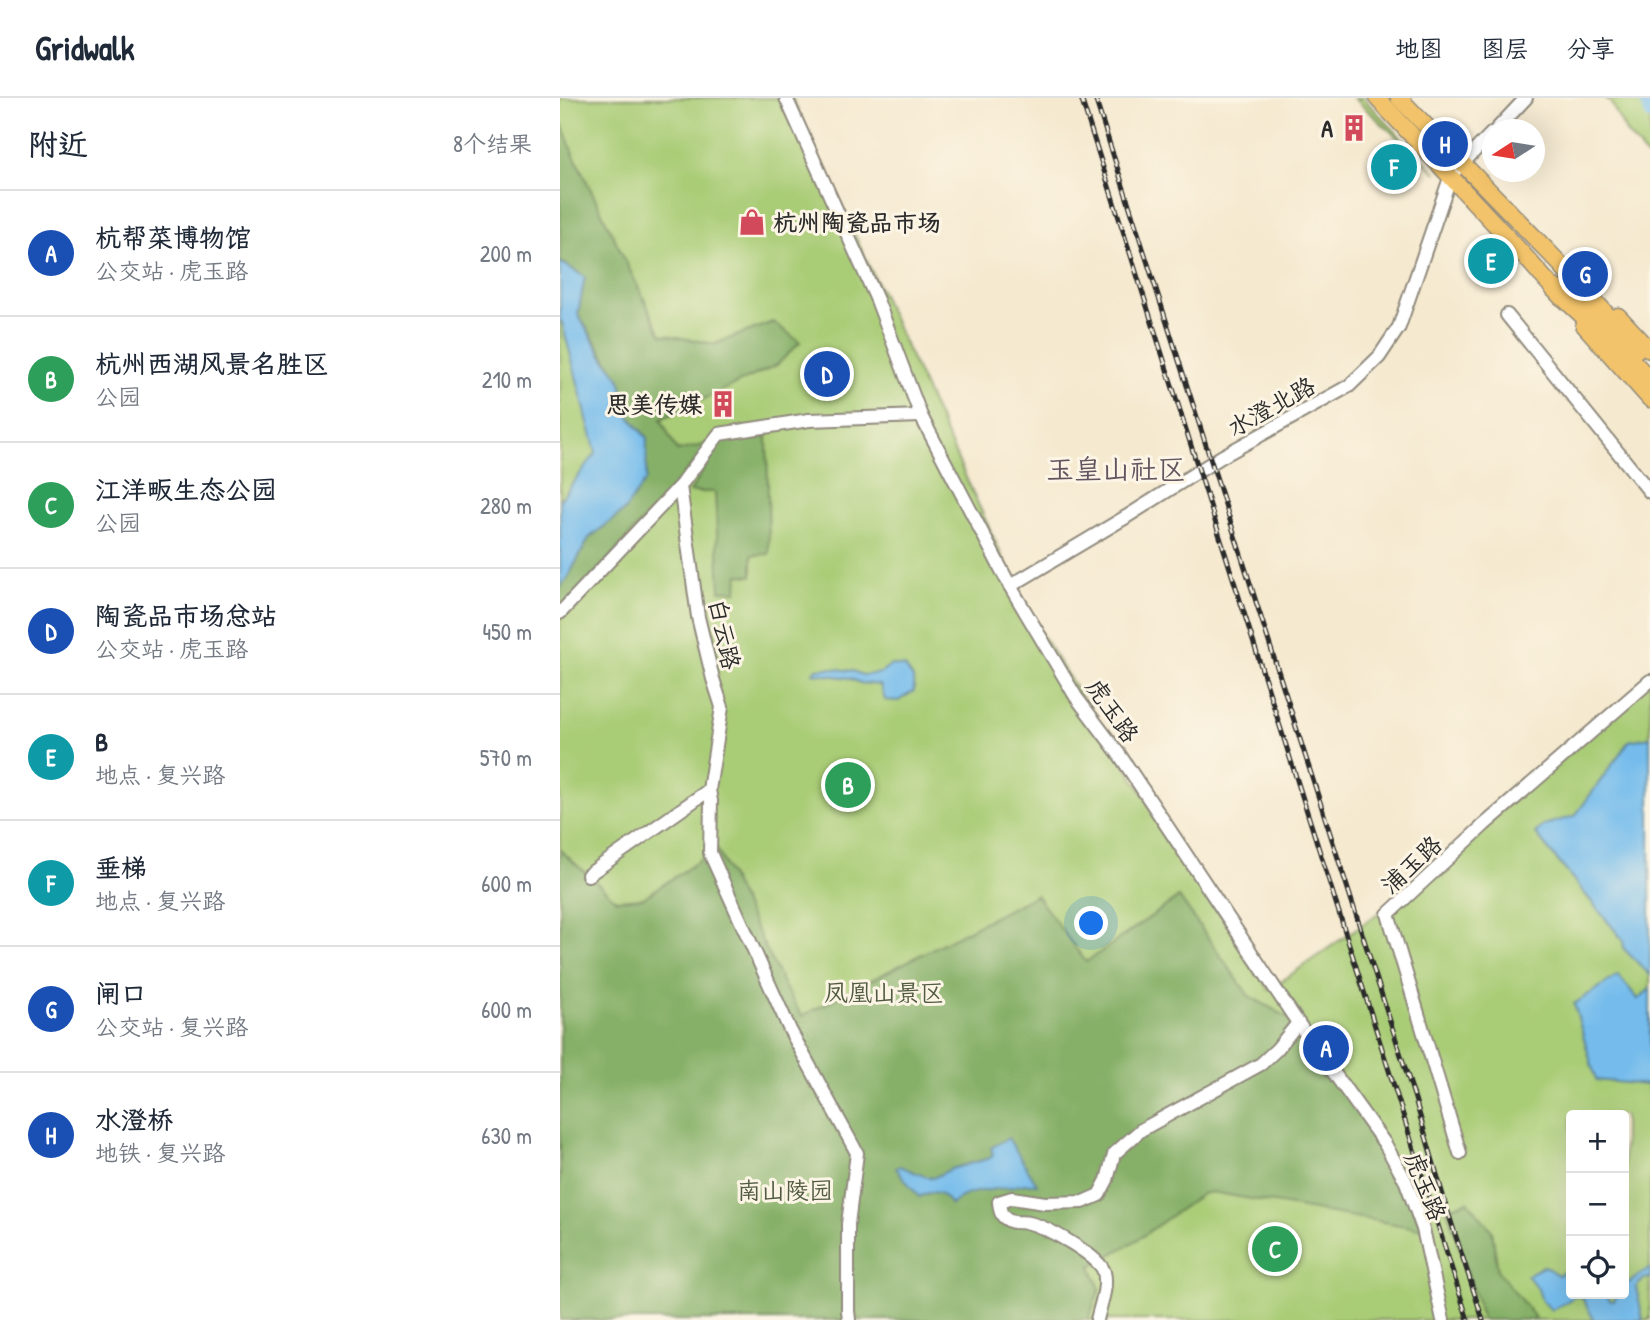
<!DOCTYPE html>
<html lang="zh">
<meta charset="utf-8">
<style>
body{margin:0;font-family:"Patrick Hand","LXGW WenKai TC",sans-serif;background:#f6f6f7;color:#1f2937}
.controls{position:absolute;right:21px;bottom:21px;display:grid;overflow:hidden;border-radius:7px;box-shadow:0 7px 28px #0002}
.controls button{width:63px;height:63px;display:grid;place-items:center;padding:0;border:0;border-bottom:2px solid #e0e1e3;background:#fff;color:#1f2937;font:35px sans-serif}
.compass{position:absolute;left:922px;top:21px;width:63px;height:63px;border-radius:50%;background:#fff;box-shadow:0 7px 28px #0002;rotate:258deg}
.you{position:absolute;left:532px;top:826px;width:24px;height:24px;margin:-18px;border:5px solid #fff;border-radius:50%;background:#1a73e8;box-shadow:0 0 0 10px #1a73e833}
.badge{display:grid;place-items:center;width:46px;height:46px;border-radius:50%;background:#d1495b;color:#fff;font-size:23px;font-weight:700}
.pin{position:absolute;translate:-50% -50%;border:4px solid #fff;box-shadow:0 2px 7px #0006}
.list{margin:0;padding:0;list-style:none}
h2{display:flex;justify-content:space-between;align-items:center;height:91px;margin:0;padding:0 28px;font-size:30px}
h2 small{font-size:23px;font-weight:400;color:#747a83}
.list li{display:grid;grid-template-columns:46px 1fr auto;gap:21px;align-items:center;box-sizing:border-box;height:126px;padding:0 28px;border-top:2px solid #e0e1e3}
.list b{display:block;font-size:26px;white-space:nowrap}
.list p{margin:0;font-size:23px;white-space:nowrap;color:#747a83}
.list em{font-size:23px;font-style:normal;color:#747a83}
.icon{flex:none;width:38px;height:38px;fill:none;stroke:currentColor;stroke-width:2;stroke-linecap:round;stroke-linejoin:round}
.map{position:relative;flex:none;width:1090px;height:1222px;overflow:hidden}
header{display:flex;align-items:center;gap:42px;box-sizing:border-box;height:98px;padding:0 35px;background:#fff;border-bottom:2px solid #e0e1e3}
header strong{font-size:33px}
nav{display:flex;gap:38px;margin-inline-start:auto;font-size:24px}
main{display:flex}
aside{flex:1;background:#fff}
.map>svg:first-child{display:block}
.green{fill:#a9cc76;stroke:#6a7c50;stroke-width:2;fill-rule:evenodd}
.forest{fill:#86b067;stroke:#586e49;stroke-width:2}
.water{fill:#74bcec;stroke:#50748c;stroke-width:2}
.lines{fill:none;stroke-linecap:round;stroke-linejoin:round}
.canal{stroke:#74bcec;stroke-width:10}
.minor-casing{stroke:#908a7d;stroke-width:16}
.major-casing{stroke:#908a7d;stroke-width:19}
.highway-casing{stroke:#908a7d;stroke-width:21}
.minor{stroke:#fff;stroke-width:12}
.major{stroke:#f2c36a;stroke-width:16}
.highway{stroke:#f2c36a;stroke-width:18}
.rail-casing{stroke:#2b2b2b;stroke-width:5}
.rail{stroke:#fcf5e5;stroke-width:2.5;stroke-dasharray:8;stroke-linecap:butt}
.labels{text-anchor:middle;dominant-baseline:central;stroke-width:6;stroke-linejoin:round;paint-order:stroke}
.poi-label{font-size:24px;font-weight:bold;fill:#2b2b2b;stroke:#fcf5e5;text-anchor:end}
.street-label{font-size:24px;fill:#2b2b2b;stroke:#fcf5e5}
.park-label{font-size:24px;fill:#515b42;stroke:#fcf5e5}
.quarter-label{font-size:28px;fill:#645460;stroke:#fcf5e5}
</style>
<header>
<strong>Gridwalk</strong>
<nav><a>地图</a><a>图层</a><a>分享</a></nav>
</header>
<main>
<aside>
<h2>附近<small>8个结果</small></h2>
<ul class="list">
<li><span class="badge" style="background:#1a4fb4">A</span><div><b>杭帮菜博物馆</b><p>公交站 · 虎玉路</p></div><em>200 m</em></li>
<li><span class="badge" style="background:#2e9e5b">B</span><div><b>杭州西湖风景名胜区</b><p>公园</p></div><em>210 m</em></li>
<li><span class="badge" style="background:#2e9e5b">C</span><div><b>江洋畈生态公园</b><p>公园</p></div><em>280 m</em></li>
<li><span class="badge" style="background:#1a4fb4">D</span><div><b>陶瓷品市场总站</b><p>公交站 · 虎玉路</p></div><em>450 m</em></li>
<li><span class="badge" style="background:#0f9aa8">E</span><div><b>B</b><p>地点 · 复兴路</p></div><em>570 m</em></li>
<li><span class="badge" style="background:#0f9aa8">F</span><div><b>垂梯</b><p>地点 · 复兴路</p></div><em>600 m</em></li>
<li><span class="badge" style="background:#1a4fb4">G</span><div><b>闸口</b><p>公交站 · 复兴路</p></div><em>600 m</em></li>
<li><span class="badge" style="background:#1a4fb4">H</span><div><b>水澄桥</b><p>地铁 · 复兴路</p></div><em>630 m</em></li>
</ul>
</aside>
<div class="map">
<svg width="1090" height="1222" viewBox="0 0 1090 1222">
<rect width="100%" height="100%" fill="#fcf5e5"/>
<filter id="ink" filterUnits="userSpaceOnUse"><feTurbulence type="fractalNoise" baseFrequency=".0143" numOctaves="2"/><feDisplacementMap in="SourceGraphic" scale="14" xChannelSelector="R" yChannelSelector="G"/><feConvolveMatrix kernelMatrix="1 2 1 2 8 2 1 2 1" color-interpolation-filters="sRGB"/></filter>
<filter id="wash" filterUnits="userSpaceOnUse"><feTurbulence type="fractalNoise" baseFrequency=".00686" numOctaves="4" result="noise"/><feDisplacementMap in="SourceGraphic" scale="28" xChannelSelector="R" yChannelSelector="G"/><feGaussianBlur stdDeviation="1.57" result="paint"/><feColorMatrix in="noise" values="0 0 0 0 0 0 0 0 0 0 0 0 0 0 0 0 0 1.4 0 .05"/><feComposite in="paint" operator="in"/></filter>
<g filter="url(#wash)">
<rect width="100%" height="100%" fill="#f5e9cf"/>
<g class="green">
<path d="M0,0h232l237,517 240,375 142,-100 239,-211v641h-1090zM1011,1017h53v179h-53z"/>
<polygon points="794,0 803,0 876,75"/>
<polygon points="1046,0 1090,0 1090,62 1067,36 1051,5"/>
</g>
<g class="forest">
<polygon points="0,21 13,55 101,236 155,246 213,224 240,244 217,267 101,321 117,353 152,345 0,515 0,489 8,479 29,440 64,413 87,340 69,318 61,285 18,216 25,179 0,163"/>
<polygon points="207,338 209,456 192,457 192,478 178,477 177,493 160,493 155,394 130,394 162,340"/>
<polygon points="157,751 224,888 242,918 476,797 526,864 619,799 689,898 738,925 825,1046 863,1131 651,1094 642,1096 577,1142 531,1168 540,1191 528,1222 0,1222 0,752 56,802 83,800"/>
<polygon points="908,1103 932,1133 938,1173 977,1222 923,1222 887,1111"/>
</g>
<g class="water">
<polygon points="0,164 25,179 18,216 41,256 60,281 69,318 87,340 86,382 64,413 29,440 8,479 0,489 0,402 36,355 2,224 0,223"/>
<polygon points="331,567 345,569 353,580 354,593 338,603 325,602 320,587 300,585 289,580 253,575 257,571 269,570 293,573 302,577 321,575"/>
<polygon points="1090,639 1090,877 1064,851 1063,842 975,735 984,727 1015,718 1069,643"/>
<polygon points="1058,877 1078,901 1090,891 1090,1000 1087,987 1036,982 1014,906"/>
<path d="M448,1040l29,46c-16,-2 -19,3 -33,4 -19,3 -38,2 -53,17 -9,-14 -17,-16 -32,-8l-23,-29 4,-2 24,10 9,2 18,-9 39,-11 3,-3 -2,-7z"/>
<polygon points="984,1168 998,1177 1011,1170 1011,1196 1045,1196 1051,1203 1054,1203 1057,1196 1064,1196 1064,1188 1090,1170 1090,1180 1084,1181 1076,1189 1083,1222 1034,1222 1022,1199 1016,1198 992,1212 982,1203 978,1191 967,1177"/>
</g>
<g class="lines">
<polyline class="canal" points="1083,0 1090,17"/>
</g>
</g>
<g filter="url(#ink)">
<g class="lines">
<defs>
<g id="minor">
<polyline points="226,0 317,202 361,318 450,488 516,599 559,656 738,925 825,1046 846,1084 863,1131 883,1222"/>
<polyline points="936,32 966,0"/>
<polyline points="947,217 1090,394"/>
<polyline points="120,388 138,519 153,581 162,609 149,692 151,703 150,755 230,932 297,1055 288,1126 288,1213 289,1222"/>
<polyline points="450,488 566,419 661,359 789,288 819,259 839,229 891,77 932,35"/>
<polyline points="0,515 120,388 159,336 249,322 361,318"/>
<polyline points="28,777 149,692"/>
<polyline points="900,1055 828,816 924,727 1090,583"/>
<path d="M537,1222c3,-14 11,-33 7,-48 -3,-15 -59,-46 -75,-49 -7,-2 -15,1 -21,-3 -8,-4 -8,-11 -9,-18l13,-4 33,5 38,-1 16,-7 8,-15 7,-26 27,-24 120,-66 16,-15 21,-26"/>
</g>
<g id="major">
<polyline points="817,0 961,154 1001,199"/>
<polyline points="839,0 1006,172 1017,178"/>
<polyline points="1058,218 1090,252"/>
<polyline points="1024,227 1090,301"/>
</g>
<g id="highway">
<polyline points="1006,172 1076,251"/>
<polyline points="994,190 1060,251 1090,283"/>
</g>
</defs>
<use href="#minor" class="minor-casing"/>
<use href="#major" class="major-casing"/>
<use href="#highway" class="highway-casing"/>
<use href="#minor" class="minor"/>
<use href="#major" class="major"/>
<use href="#highway" class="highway"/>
<defs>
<g id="rail">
<polyline points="521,0 908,1222"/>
<polyline points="535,0 855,1001 887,1111 923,1222"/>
</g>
</defs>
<use href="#rail" class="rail-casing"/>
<use href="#rail" class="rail"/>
</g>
</g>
<defs>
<symbol id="building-bare" viewBox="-9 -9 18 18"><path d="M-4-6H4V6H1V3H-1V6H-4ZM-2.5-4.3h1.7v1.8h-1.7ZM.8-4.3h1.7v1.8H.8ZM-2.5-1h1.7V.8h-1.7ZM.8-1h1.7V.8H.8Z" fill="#d1495b" stroke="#fcf5e5" stroke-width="2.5" paint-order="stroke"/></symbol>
<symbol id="shop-bare" viewBox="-9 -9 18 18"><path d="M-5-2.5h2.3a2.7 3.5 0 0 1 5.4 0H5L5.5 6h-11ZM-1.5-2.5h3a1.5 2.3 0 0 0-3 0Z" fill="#d1495b" stroke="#fcf5e5" stroke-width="2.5" paint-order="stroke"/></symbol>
</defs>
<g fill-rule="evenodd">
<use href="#building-bare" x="775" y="11" width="38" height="38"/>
<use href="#shop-bare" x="173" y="105" width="38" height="38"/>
<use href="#building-bare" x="144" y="287" width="38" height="38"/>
</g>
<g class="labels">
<g class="poi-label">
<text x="773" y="30">A</text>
<text x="213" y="124" text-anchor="start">杭州陶瓷品市场</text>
<text x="142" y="306">思美传媒</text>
</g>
<g class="street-label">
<text transform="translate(711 308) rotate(-29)">水澄北路</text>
<text transform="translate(165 536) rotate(78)">白云路</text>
<text transform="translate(553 612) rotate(55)">虎玉路</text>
<text transform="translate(851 766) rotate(-43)">浦玉路</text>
<text transform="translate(866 1088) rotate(68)">虎玉路</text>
</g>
<g class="park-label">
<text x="324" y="894">凤凰山景区</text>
<text x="225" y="1092">南山陵园</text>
</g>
<g class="quarter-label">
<text x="556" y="371">玉皇山社区</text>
</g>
</g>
</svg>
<div class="controls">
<button>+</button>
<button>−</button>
<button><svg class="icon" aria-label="locate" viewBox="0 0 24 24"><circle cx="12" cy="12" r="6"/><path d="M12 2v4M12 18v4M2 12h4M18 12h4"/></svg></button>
</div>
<svg class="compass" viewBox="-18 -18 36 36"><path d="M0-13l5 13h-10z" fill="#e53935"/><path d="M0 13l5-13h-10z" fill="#747a83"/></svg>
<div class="you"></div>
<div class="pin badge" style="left:766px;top:950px;background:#1a4fb4">A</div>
<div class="pin badge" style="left:288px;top:687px;background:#2e9e5b">B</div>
<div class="pin badge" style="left:715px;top:1151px;background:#2e9e5b">C</div>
<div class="pin badge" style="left:267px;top:276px;background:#1a4fb4">D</div>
<div class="pin badge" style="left:931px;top:163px;background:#0f9aa8">E</div>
<div class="pin badge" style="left:834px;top:69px;background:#0f9aa8">F</div>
<div class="pin badge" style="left:1025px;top:176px;background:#1a4fb4">G</div>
<div class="pin badge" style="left:885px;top:46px;background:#1a4fb4">H</div>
</div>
</main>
